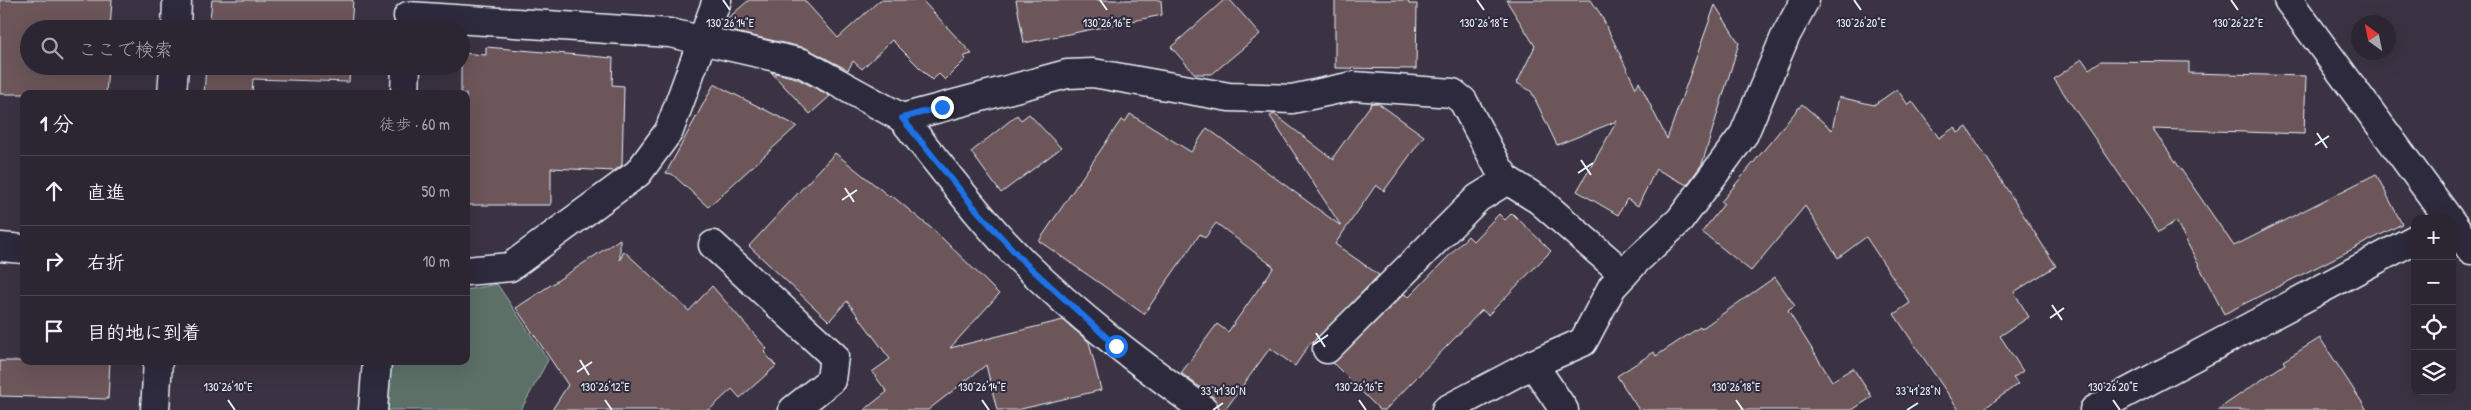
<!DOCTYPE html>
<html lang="ja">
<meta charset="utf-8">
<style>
body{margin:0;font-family:"Patrick Hand","Klee One",sans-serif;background:#38323e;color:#f1f3f6}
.controls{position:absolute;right:15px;bottom:15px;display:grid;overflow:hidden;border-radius:10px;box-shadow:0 5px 20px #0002}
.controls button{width:45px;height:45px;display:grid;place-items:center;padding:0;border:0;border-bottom:1px solid #48434d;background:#2c2632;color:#f1f3f6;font:25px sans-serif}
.compass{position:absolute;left:2351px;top:15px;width:45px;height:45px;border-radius:50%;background:#2c2632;box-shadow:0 5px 20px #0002;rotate:327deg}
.stop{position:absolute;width:15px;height:15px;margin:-11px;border:4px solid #1a73e8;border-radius:50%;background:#fff}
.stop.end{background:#1a73e8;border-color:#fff;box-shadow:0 1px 5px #0008}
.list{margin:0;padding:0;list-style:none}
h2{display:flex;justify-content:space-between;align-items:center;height:65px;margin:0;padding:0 20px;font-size:21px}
h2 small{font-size:16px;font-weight:400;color:#a6a5ac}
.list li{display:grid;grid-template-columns:32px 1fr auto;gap:15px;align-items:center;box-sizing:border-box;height:70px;padding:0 20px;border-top:1px solid #48434d}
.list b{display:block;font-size:19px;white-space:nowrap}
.list em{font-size:16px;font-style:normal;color:#a6a5ac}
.icon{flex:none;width:28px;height:28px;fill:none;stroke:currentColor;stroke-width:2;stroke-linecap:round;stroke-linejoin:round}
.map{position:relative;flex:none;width:2471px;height:410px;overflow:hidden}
.search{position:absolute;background:#2c2632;box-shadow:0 5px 20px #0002;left:20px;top:20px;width:450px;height:55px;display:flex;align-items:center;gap:12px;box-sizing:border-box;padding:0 18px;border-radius:28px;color:#a6a5ac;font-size:19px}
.panel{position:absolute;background:#2c2632;box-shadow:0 5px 20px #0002;left:20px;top:90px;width:450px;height:275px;border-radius:10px}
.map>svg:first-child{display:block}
.green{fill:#5b6f68;stroke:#a2b0b0}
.building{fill:#6c575a;stroke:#e8f1f8}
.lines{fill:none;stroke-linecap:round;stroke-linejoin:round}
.minor-casing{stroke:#e8f1f8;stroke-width:31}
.minor{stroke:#2f2a3d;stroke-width:28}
.route{stroke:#1a73e8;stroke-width:6}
.ticks{fill:none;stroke:#e8f1f8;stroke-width:2}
.ticks-label{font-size:12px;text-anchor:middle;fill:#e8f1f8;stroke:#2f2a3d;stroke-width:4;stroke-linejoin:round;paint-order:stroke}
</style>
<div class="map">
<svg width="2471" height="410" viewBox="0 0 2471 410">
<rect width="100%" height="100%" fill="#3b3343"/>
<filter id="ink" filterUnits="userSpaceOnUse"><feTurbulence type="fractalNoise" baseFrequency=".02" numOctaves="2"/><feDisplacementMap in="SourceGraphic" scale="10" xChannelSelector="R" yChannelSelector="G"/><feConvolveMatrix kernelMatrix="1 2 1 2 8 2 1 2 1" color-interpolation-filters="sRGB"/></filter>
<g filter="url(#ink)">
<polygon class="green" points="497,284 548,360 521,410 382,410 386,361 466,361 466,290"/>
<g class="building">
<polygon points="0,0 112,0 110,29 29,29 29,66 108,66 106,94 0,94"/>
<polygon points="212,0 353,0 351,28 354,29 209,29"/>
<polygon points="749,0 804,0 838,38 880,0 922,0 972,54 964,56 966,59 945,80 939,74 932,80 892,40 862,69 853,61 848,70 806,48 735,32 726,22 727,19"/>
<polygon points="1016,0 1161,0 1162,15 1024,43"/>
<polygon points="1224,0 1230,0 1260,34 1212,74 1195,74 1171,47"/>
<polygon points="1335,0 1408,0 1409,4 1417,4 1416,69 1335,68"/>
<polygon points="1506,0 1591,0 1601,15 1636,88 1639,82 1667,139 1715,5 1739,43 1702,164 1687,185 1656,169 1638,206 1627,199 1618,215 1577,191 1617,121 1557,145 1531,91 1517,83 1535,46"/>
<polygon points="486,47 613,58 612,85 624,86 622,165 614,171 551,168 551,205 466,205 466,94 461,94 461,53 486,55"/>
<polygon points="2082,59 2089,69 2101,61 2189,62 2189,73 2306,76 2304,134 2153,129 2234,246 2376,174 2402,224 2224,314 2176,221 2159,232 2054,79"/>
<polygon points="206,66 350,66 349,82 253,79 252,94 204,94"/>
<polygon points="771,72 796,78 830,96 810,114"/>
<polygon points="714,84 797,126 708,207 672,174 666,173"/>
<polygon points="1897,89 1908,105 1912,101 1939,138 1955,127 1958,133 1967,127 2056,266 2014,292 2029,317 2000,336 2023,371 2013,378 2018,384 1982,410 1959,410 1920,353 1894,314 1910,303 1866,237 1838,258 1805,206 1751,271 1702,232 1724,204 1721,202 1802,104 1832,130 1839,97 1874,105"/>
<polygon points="1372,103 1378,103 1424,136 1384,191 1376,185 1335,244 1379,275 1313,343 1311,342 1295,366 1270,348 1225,410 1219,409 1213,397 1181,373 1217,324 1228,332 1274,267 1216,223 1205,238 1200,234 1144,314 1039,241 1121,120 1125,122 1130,114 1191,152 1207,128 1341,226 1270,116 1274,114 1334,160 1334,156"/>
<polygon points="1029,114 1061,148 1001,193 971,152 1017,115 1021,120"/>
<polygon points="835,153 890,197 891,195 937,233 999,294 950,348 1063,320 1089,342 1101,390 1017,410 997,410 986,365 928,410 864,410 887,392 872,372 890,359 847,301 829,321 749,246"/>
<polygon points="1512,213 1551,251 1488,315 1482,310 1385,410 1380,410 1333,363 1404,294 1409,297 1414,292 1468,236 1473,241 1499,214 1505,220"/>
<polygon points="620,239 620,260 624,251 689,311 712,286 767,349 764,352 776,366 740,398 732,389 709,410 552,410 568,385 516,308"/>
<polygon points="1775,277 1795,306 1788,311 1832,381 1853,368 1872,397 1852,410 1639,410 1617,376 1654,352 1656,356 1700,327 1701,329"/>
<polygon points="2320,338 2367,410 2217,410 2285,364 2283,361"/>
<polygon points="0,361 110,361 108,399 0,396"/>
</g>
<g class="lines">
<defs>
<g id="minor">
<polyline points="2288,0 2449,219"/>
<polyline points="408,16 670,33 802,63 902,118 1067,74 1093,73 1229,97 1292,99 1353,86 1453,93 1463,101 1498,167 1507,180 1539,200 1624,274"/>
<polyline points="176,29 177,0"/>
<polyline points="172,94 174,66"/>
<polyline points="405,94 406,66"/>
<path d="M902,118c39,48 76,99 120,143 56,56 118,102 182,149"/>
<polyline points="2452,223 2471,250"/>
<polyline points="713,245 834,356 831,380 793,410"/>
<polyline points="0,247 24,249"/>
<polyline points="466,271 510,267 638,173 669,131 717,0"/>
<polyline points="1327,349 1478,198 1507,180"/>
<polyline points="1533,364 1564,410"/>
<polyline points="155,410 158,361"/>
<polyline points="373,410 377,361"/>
<polyline points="1446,410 1533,364 1583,342 1612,287 1636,261 1680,220 1744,134 1785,37 1805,0"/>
<polyline points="2094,410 2415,239"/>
</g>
</defs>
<use href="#minor" class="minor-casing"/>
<use href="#minor" class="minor"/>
</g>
</g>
<g class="lines" filter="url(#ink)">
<polyline class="route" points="942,107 902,118 973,206 1022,260 1116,346"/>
</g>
<path class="ticks" d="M723,0l7,10M1100,0l7,10M1477,0l7,10M1854,0l7,10M2231,0l7,10M2317,133l10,15M2315,145l14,-9M1581,160l10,15M1578,173l15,-10M845,188l9,14M842,200l15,-10M2052,305l10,15M2050,318l14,-10M1316,333l9,14M1313,345l15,-10M580,360l9,15M577,372l15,-10M228,400l7,10M605,400l7,10M982,400l7,10M1359,400l7,10M1736,400l7,10M2113,400l7,10M1213,410l10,-7M1907,410l11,-7"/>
<g class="ticks-label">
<text x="1861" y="27">130°26'20"E</text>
<text x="730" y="27">130°26'14"E</text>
<text x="1107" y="27">130°26'16"E</text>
<text x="1484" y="27">130°26'18"E</text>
<text x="2238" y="27">130°26'22"E</text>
<text x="228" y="391">130°26'10"E</text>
<text x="605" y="391">130°26'12"E</text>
<text x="982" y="391">130°26'14"E</text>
<text x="1359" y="391">130°26'16"E</text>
<text x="1736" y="391">130°26'18"E</text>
<text x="2113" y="391">130°26'20"E</text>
<text x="1223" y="395">33°41'30"N</text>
<text x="1918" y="395">33°41'28"N</text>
</g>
</svg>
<div class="controls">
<button>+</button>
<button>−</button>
<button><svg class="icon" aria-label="locate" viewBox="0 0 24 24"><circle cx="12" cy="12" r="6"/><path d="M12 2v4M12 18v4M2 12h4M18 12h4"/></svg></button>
<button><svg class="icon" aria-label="layers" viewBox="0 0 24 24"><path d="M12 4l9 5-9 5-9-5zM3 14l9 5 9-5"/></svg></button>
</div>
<svg class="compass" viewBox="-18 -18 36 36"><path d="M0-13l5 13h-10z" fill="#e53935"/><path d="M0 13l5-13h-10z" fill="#a6a5ac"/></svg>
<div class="stop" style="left:1116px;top:346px"></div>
<div class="stop end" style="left:942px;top:107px"></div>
<div class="search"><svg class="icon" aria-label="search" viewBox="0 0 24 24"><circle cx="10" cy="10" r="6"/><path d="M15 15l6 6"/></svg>ここで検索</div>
<section class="panel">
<h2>1 分<small>徒歩 · 60 m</small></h2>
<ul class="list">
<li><svg class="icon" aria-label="ahead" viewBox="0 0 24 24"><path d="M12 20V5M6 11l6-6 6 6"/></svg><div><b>直進</b></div><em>50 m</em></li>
<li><svg class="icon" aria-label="right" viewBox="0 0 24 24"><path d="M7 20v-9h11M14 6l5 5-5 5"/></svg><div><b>右折</b></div><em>10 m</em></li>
<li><svg class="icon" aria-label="arrive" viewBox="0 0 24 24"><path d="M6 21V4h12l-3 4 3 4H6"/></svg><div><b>目的地に到着</b></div></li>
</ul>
</section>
</div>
